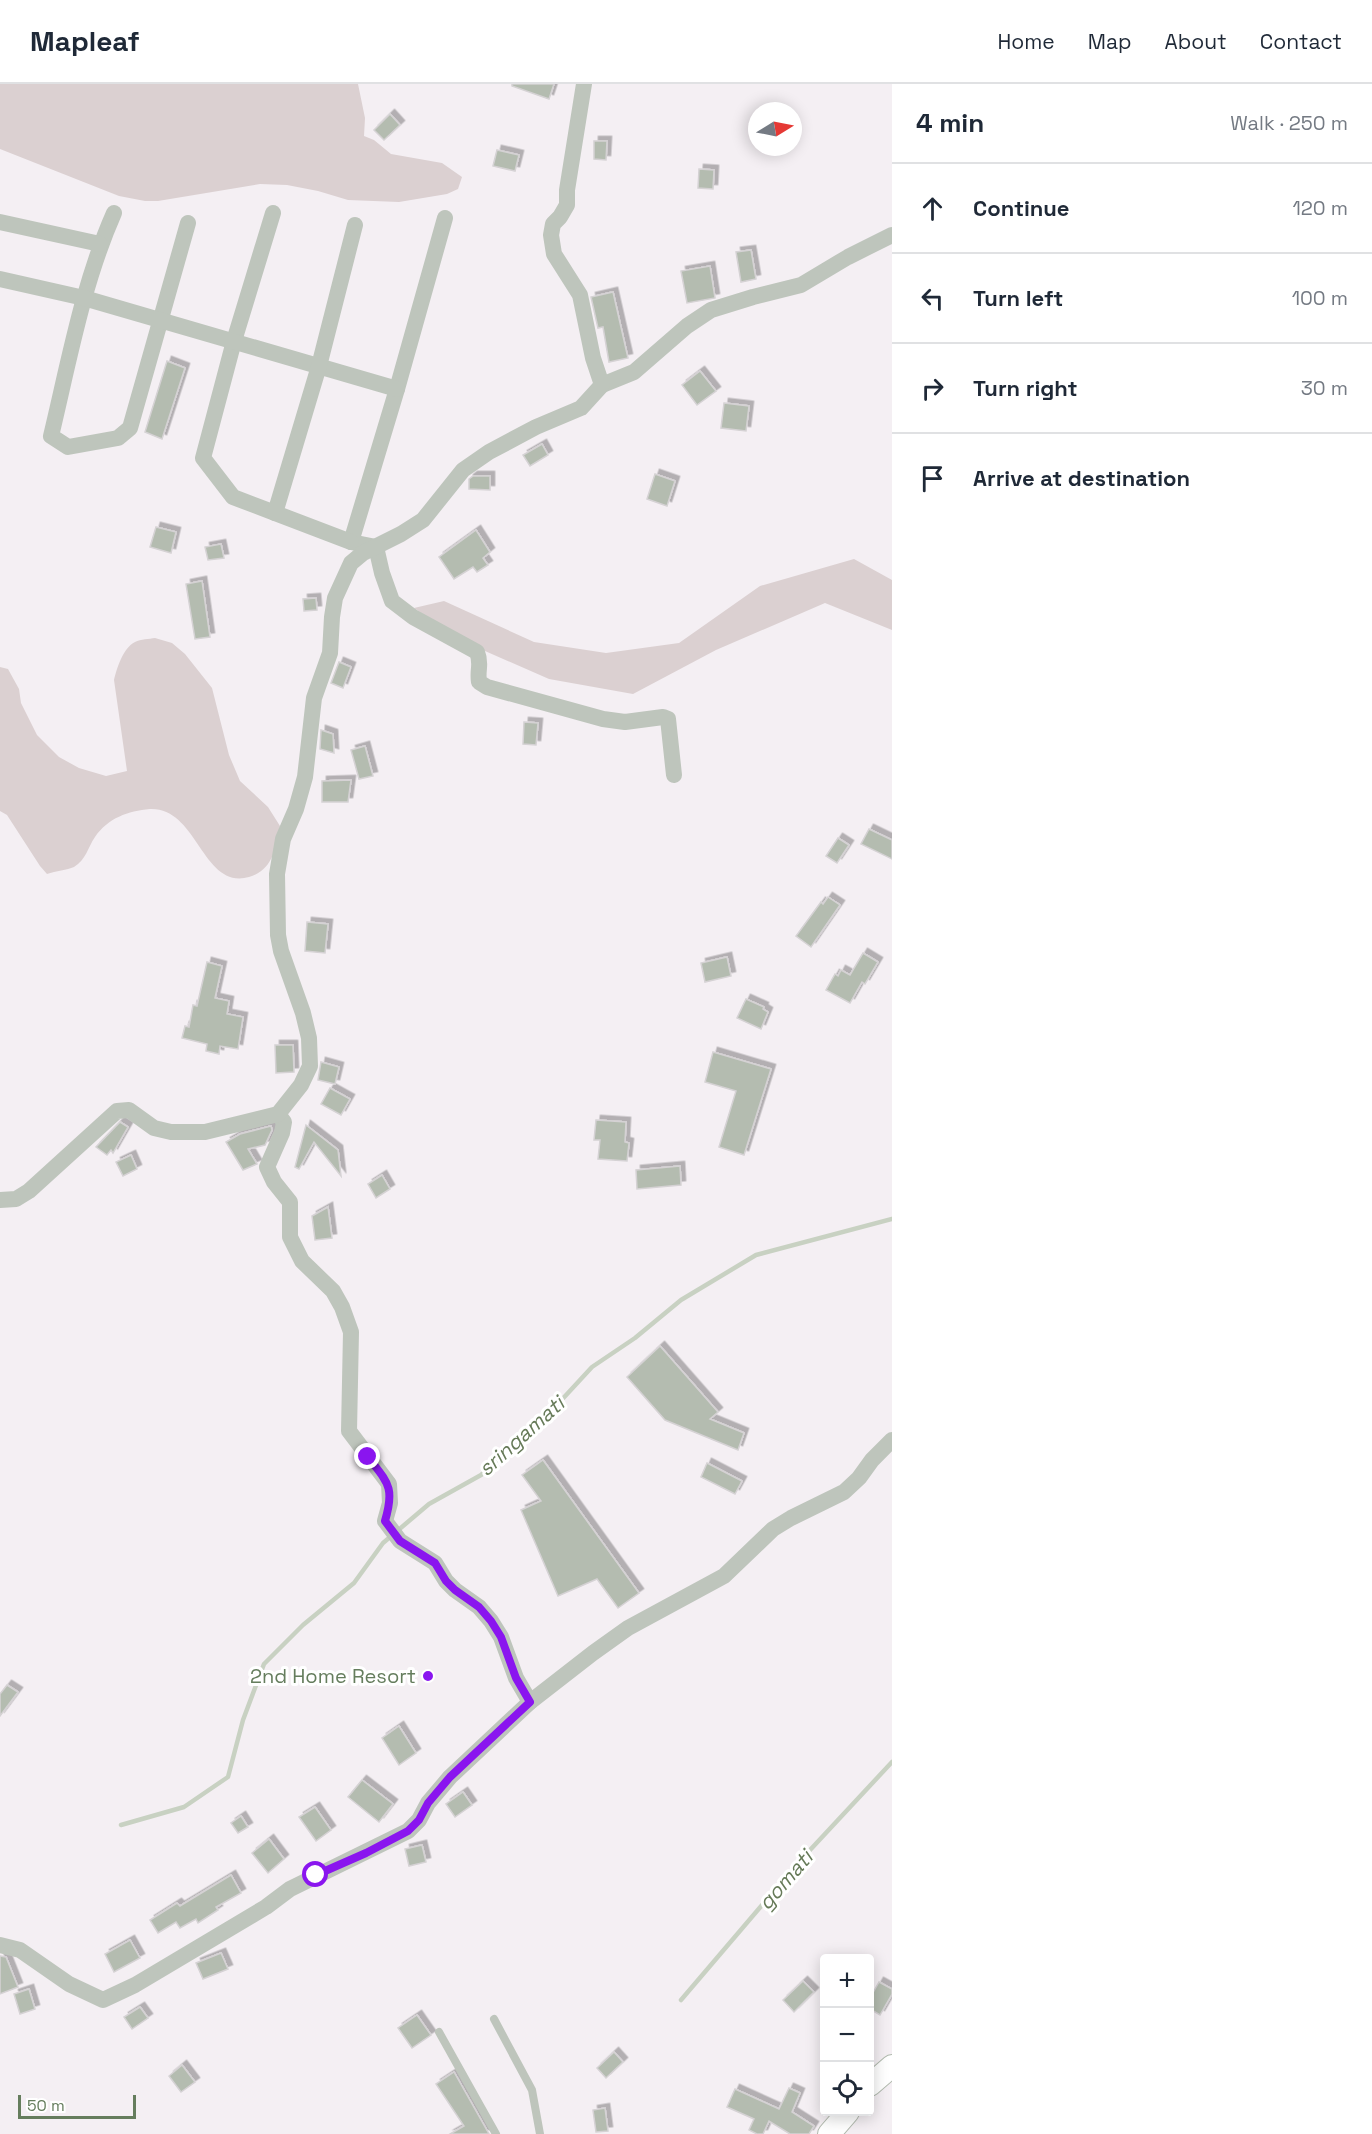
<!DOCTYPE html>
<meta charset="utf-8">
<style>
body{margin:0;font-family:"Space Grotesk",sans-serif;background:#f6f6f7;color:#1f2937}
.controls{position:absolute;right:18px;bottom:18px;display:grid;overflow:hidden;border-radius:6px;box-shadow:0 3px 15px #0003}
.controls button{width:54px;height:54px;display:grid;place-items:center;padding:0;border:0;border-bottom:2px solid #e0e1e3;background:#fff;color:#1f2937;font:30px sans-serif}
.compass{position:absolute;left:748px;top:18px;width:54px;height:54px;border-radius:50%;background:#fff;box-shadow:0 3px 15px #0003;rotate:80deg}
.scale{position:absolute;left:18px;bottom:15px;width:118px;box-sizing:border-box;padding-left:6px;border:3px solid #657d5d;border-top:0;font-size:16px;line-height:21px;white-space:nowrap;color:#657d5d;-webkit-text-stroke:4px #fff;paint-order:stroke}
.stop{position:absolute;width:18px;height:18px;margin:-14px;border:4px solid #8a15ef;border-radius:50%;background:#fff}
.stop.end{background:#8a15ef;border-color:#fff;box-shadow:0 2px 6px #0008}
.list{margin:0;padding:0;list-style:none}
h2{display:flex;justify-content:space-between;align-items:center;height:78px;margin:0;padding:0 24px;font-size:26px}
h2 small{font-size:20px;font-weight:400;color:#747a83}
.list li{display:grid;grid-template-columns:39px 1fr auto;gap:18px;align-items:center;box-sizing:border-box;height:90px;padding:0 24px;border-top:2px solid #e0e1e3}
.list b{display:block;font-size:22px;white-space:nowrap}
.list em{font-size:20px;font-style:normal;color:#747a83}
.icon{flex:none;width:33px;height:33px;fill:none;stroke:currentColor;stroke-width:2;stroke-linecap:round;stroke-linejoin:round}
.map{position:relative;flex:none;width:892px;height:2050px;overflow:hidden}
header{display:flex;align-items:center;gap:36px;box-sizing:border-box;height:84px;padding:0 30px;background:#fff;border-bottom:2px solid #e0e1e3}
header strong{font-size:28px}
nav{display:flex;gap:33px;margin-inline-start:auto;font-size:21px}
main{display:flex}
aside{flex:1;background:#fff}
.map>svg:first-child{display:block}
.green{fill:#dbd0d1}
.lines{fill:none;stroke-linecap:round;stroke-linejoin:round}
.stream{stroke:#c8d1c2;stroke-width:4.5}
.building{fill:#b4bcb0;stroke:#d5d2d4;stroke-width:1.5;filter:url(#shadow)}
.secondary-casing{stroke:#b1baae;stroke-width:24}
.lane{stroke:#bec5bc;stroke-width:8}
.street{stroke:#bec5bc;stroke-width:16}
.secondary{stroke:#fff;stroke-width:22}
.route{stroke:#8a15ef;stroke-width:8}
.poi-dot{fill:#8a15ef;stroke:#fff;stroke-width:2}
.labels{text-anchor:middle;dominant-baseline:central;stroke-width:6;stroke-linejoin:round;paint-order:stroke}
.poi-label{font-size:20px;fill:#657d5d;stroke:#fff;text-anchor:end}
.water-label{font-size:21px;font-style:italic;fill:#667a58;stroke:#fff}
</style>
<header>
<strong>Mapleaf</strong>
<nav><a>Home</a><a>Map</a><a>About</a><a>Contact</a></nav>
</header>
<main>
<div class="map">
<svg width="892" height="2050" viewBox="0 0 892 2050">
<defs>
<filter id="shadow"><feDropShadow dx="4.5" dy="-4.5" stdDeviation="0" flood-color="#0004"/></filter>
</defs>
<rect width="100%" height="100%" fill="#f4eff3"/>
<g class="green">
<polygon points="0,0 358,0 365,34 364,52 374,56 391,70 442,79 462,93 458,105 447,110 399,118 348,116 318,107 287,101 260,100 158,117 145,117 119,112 0,65"/>
<polygon points="854,475 892,496 892,546 825,519 716,566 633,610 549,595 460,556 414,524 444,517 534,558 606,569 679,559 760,502"/>
<path d="M155,554l17,5 13,11 27,34 17,67 11,26 28,26 12,19c-4,22 -7,44 -31,51 -47,13 -51,-70 -99,-68 -22,2 -42,9 -55,28 -7,10 -9,23 -21,30 -7,3 -18,4 -27,7l-7,-8 -33,-51 -7,-4v-144l8,2 11,20 2,14 16,32 22,22 20,11 27,8 21,-5 -13,-91c3,-12 9,-32 21,-38 6,-3 14,-3 20,-4z"/>
</g>
<g class="lines">
<g class="stream">
<polyline points="121,1741 184,1723 228,1693 243,1636 264,1580 303,1541 354,1499 383,1459 429,1420 481,1391 544,1335 592,1283 635,1254 681,1216 756,1171 892,1135"/>
<polyline points="681,1916 797,1780 892,1678"/>
</g>
</g>
<g class="building">
<polygon points="512,0 554,0 549,15 512,2"/>
<polygon points="390,30 400,41 384,56 374,46"/>
<polygon points="594,57 607,57 606,76 594,75"/>
<polygon points="497,66 519,71 515,87 493,82"/>
<polygon points="699,85 714,86 713,105 698,104"/>
<polygon points="751,166 756,195 741,198 736,168"/>
<polygon points="710,182 715,214 687,219 681,187"/>
<polygon points="613,208 628,274 609,278 603,243 598,244 591,213"/>
<polygon points="167,277 185,284 162,355 145,348"/>
<polygon points="700,287 716,307 697,321 682,301"/>
<polygon points="724,319 749,322 746,347 721,344"/>
<polygon points="542,360 548,371 530,382 523,371"/>
<polygon points="655,390 675,397 667,422 647,415"/>
<polygon points="473,392 490,392 490,406 469,405 469,395"/>
<polygon points="156,443 176,448 171,469 150,463"/>
<polygon points="476,446 490,468 483,474 488,481 477,488 473,483 454,495 439,473"/>
<polygon points="221,460 224,474 208,476 205,463"/>
<polygon points="202,497 210,553 195,555 186,500"/>
<polygon points="316,514 317,526 304,527 303,515"/>
<polygon points="339,578 351,583 343,604 331,599"/>
<polygon points="524,638 538,639 536,661 523,660"/>
<polygon points="321,646 333,650 334,669 320,665"/>
<polygon points="365,662 373,692 359,695 351,666"/>
<polygon points="351,696 348,718 322,718 322,697"/>
<polygon points="869,745 892,756 892,775 861,760"/>
<polygon points="838,754 849,761 837,779 826,772"/>
<polygon points="828,813 840,821 811,863 796,852 821,818 823,820"/>
<polygon points="307,838 328,840 325,869 305,867"/>
<polygon points="863,869 878,878 865,900 862,898 850,919 826,906 835,890 838,892 841,886 850,891"/>
<polygon points="727,873 731,892 705,898 701,879"/>
<polygon points="207,878 222,882 215,914 229,917 227,930 243,933 238,965 220,962 219,970 206,967 207,960 182,954 185,942 189,943 193,921 197,922"/>
<polygon points="746,915 764,923 763,925 768,928 761,945 737,934"/>
<polygon points="275,961 293,961 294,988 276,989"/>
<polygon points="713,968 771,985 744,1071 719,1063 736,1007 705,998"/>
<polygon points="321,978 339,983 335,1000 318,996"/>
<polygon points="330,1004 350,1015 341,1031 321,1020"/>
<polygon points="596,1036 626,1038 625,1058 629,1059 627,1077 598,1075 600,1056 594,1056"/>
<polygon points="120,1038 128,1043 113,1069 111,1066 107,1071 96,1063"/>
<polygon points="306,1041 338,1066 341,1092 314,1058 299,1085 295,1083"/>
<polygon points="271,1042 272,1046 265,1061 248,1065 257,1080 243,1086 226,1058 240,1050"/>
<polygon points="131,1071 137,1085 123,1092 116,1078"/>
<polygon points="680,1082 681,1101 637,1105 636,1086"/>
<polygon points="382,1091 390,1105 376,1114 368,1100"/>
<polygon points="328,1123 332,1154 315,1156 312,1132"/>
<polygon points="660,1262 718,1328 710,1335 744,1349 738,1366 665,1336 627,1293"/>
<polygon points="543,1376 639,1509 618,1524 597,1495 558,1512 521,1426 541,1417 522,1391"/>
<polygon points="707,1379 742,1397 735,1410 701,1393"/>
<polygon points="7,1601 18,1608 0,1632 0,1610"/>
<polygon points="399,1642 416,1669 399,1681 382,1654"/>
<polygon points="362,1696 393,1720 379,1738 348,1713"/>
<polygon points="463,1708 472,1721 455,1733 446,1720"/>
<polygon points="315,1723 331,1746 316,1757 299,1733"/>
<polygon points="241,1732 248,1743 238,1749 231,1739"/>
<polygon points="269,1755 284,1775 268,1789 252,1769"/>
<polygon points="422,1761 426,1778 409,1782 405,1765"/>
<polygon points="231,1791 241,1809 216,1823 218,1826 198,1839 196,1835 180,1844 176,1838 158,1849 150,1836 177,1819 180,1822"/>
<polygon points="130,1856 140,1874 114,1888 105,1870"/>
<polygon points="221,1869 228,1885 203,1895 196,1879"/>
<polygon points="0,1872 6,1873 18,1903 0,1910"/>
<polygon points="803,1897 814,1908 794,1928 783,1916"/>
<polygon points="879,1898 892,1905 892,1910 880,1931 870,1925 870,1914"/>
<polygon points="29,1905 35,1925 20,1930 14,1910"/>
<polygon points="140,1923 148,1934 132,1945 124,1933"/>
<polygon points="417,1931 431,1951 412,1964 398,1944"/>
<polygon points="614,1968 623,1978 606,1994 597,1984"/>
<polygon points="182,1981 195,1998 181,2008 169,1992"/>
<polygon points="454,1988 489,2050 450,2050 464,2042 436,2000"/>
<polygon points="789,2004 800,2009 792,2028 814,2042 809,2050 790,2050 769,2037 763,2050 757,2050 749,2046 754,2035 727,2023 735,2005 779,2025"/>
<polygon points="605,2024 608,2047 596,2048 593,2026"/>
</g>
<g class="lines">
<defs>
<g id="secondary">
<polyline points="870,2001 892,1982"/>
<polyline points="829,2050 848,2028"/>
</g>
</defs>
<use href="#secondary" class="secondary-casing"/>
<g class="lane">
<polyline points="494,1935 532,2006 540,2050"/>
<polyline points="439,1948 496,2050"/>
</g>
<g class="street">
<path d="M114,129c-31,70 -45,148 -63,223l17,11 50,-9 12,-10 58,-205"/>
<polyline points="273,129 234,257 203,374 233,413 275,429"/>
<path d="M445,134l-48,171 -46,153 25,5 6,26 10,28 21,16 64,35c5,12 0,17 2,30l8,5 116,32 22,3 38,-5 5,2 6,56"/>
<polyline points="0,138 100,160"/>
<polyline points="0,195 84,214 397,305"/>
<polyline points="602,301 634,288 687,242 711,226 753,213 801,201 848,173 892,151"/>
<polyline points="351,458 275,429 319,282 355,141"/>
<polyline points="278,1030 284,1038 282,1049 267,1083 274,1098 290,1118 290,1153 302,1177 333,1207 342,1223 351,1248 349,1347 389,1400 390,1419 385,1437 400,1457 435,1479 446,1497 455,1506 479,1523 491,1537 501,1553 516,1594 530,1618"/>
<polyline points="0,1116 16,1115 29,1107 117,1027 129,1026 154,1044 171,1048 205,1048 278,1030 301,1001 310,982 309,954 303,929 281,867 278,851 277,790 283,755 296,725 305,693 314,614 330,569 332,533 335,514 351,479 363,469 401,450 423,436 463,386 489,368 536,343 581,324 602,301 593,274 580,211 554,170 551,151 553,140 560,133 567,121 567,106 584,0"/>
<polyline points="0,1861 20,1866 69,1900 103,1916 135,1901 266,1823 290,1805 408,1747 419,1736 428,1719 450,1693 530,1618 593,1569 628,1544 724,1492 773,1445 791,1434 844,1408 859,1394 872,1376 892,1356"/>
</g>
<use href="#secondary" class="secondary"/>
</g>
<g class="lines">
<path class="route" d="M316,1791l50,-22 42,-22 11,-11 9,-17 22,-26 80,-75 -14,-24 -15,-41 -10,-16 -12,-14 -24,-17 -9,-9 -11,-18 -35,-22 -15,-20c10,-34 3,-38 -17,-64"/>
</g>
<circle class="poi-dot" cx="428" cy="1592" r="6"/>
<g class="labels">
<g class="poi-label">
<text x="416" y="1592">2nd Home Resort</text>
</g>
<g class="water-label">
<text transform="translate(521 1352) rotate(-42)">sringamati</text>
<text transform="translate(785 1796) rotate(-49)">gomati</text>
</g>
</g>
</svg>
<div class="controls">
<button>+</button>
<button>−</button>
<button><svg class="icon" aria-label="locate" viewBox="0 0 24 24"><circle cx="12" cy="12" r="6"/><path d="M12 2v4M12 18v4M2 12h4M18 12h4"/></svg></button>
</div>
<svg class="compass" viewBox="-18 -18 36 36"><path d="M0-13l5 13h-10z" fill="#e53935"/><path d="M0 13l5-13h-10z" fill="#747a83"/></svg>
<div class="scale">50 m</div>
<div class="stop" style="left:316px;top:1791px"></div>
<div class="stop end" style="left:368px;top:1373px"></div>
</div>
<aside>
<h2>4 min<small>Walk · 250 m</small></h2>
<ul class="list">
<li><svg class="icon" aria-label="ahead" viewBox="0 0 24 24"><path d="M12 20V5M6 11l6-6 6 6"/></svg><div><b>Continue</b></div><em>120 m</em></li>
<li><svg class="icon" aria-label="left" viewBox="0 0 24 24"><path d="M17 20v-9H6M10 6l-5 5 5 5"/></svg><div><b>Turn left</b></div><em>100 m</em></li>
<li><svg class="icon" aria-label="right" viewBox="0 0 24 24"><path d="M7 20v-9h11M14 6l5 5-5 5"/></svg><div><b>Turn right</b></div><em>30 m</em></li>
<li><svg class="icon" aria-label="arrive" viewBox="0 0 24 24"><path d="M6 21V4h12l-3 4 3 4H6"/></svg><div><b>Arrive at destination</b></div></li>
</ul>
</aside>
</main>
